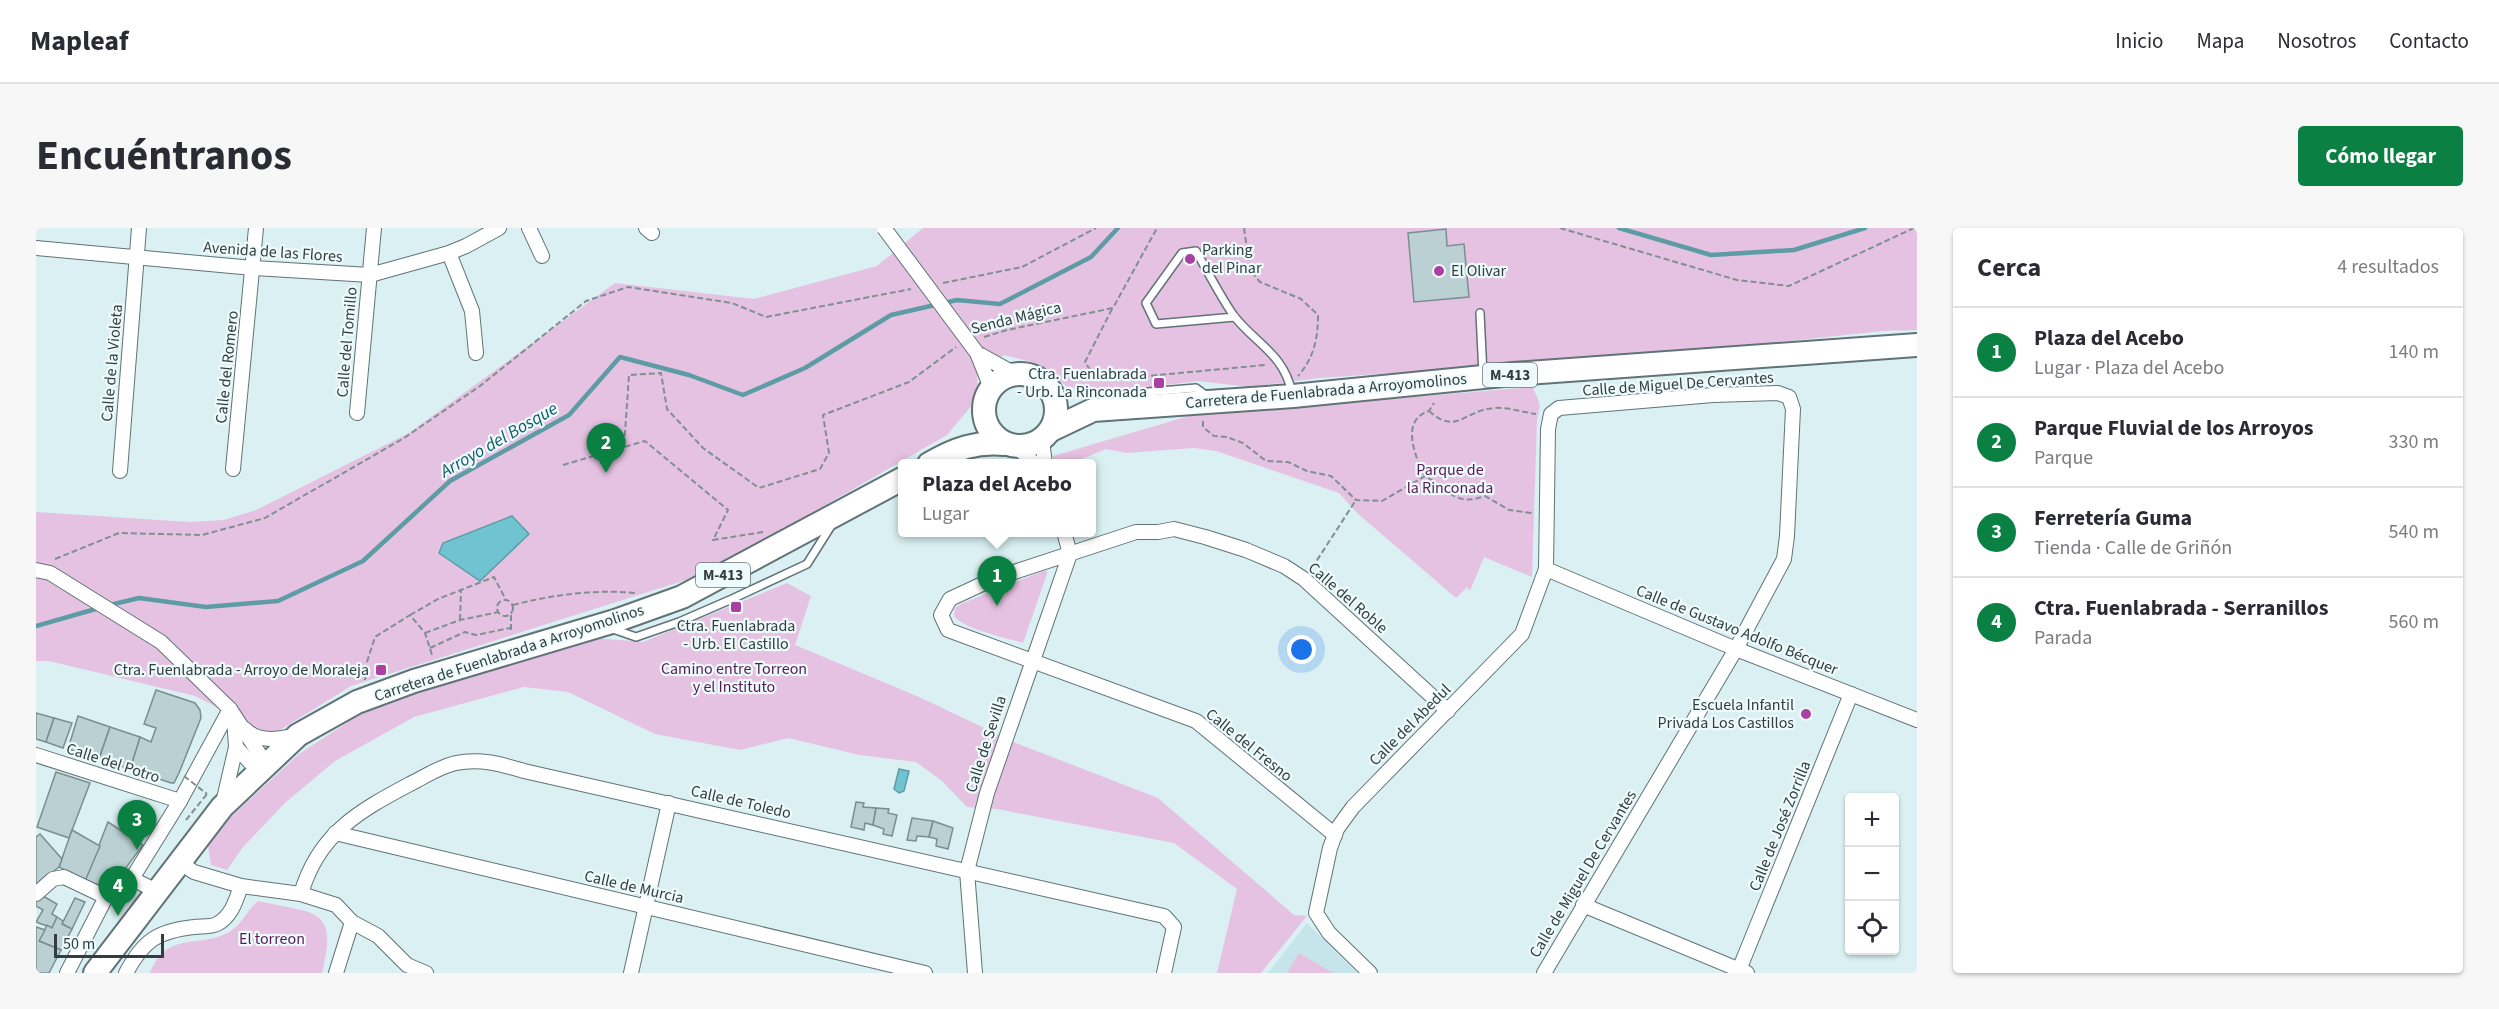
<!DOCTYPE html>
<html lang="es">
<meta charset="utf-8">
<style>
body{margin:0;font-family:"Source Sans 3",sans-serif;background:#f7f7f7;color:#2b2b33}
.controls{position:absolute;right:18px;bottom:18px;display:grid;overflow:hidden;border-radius:6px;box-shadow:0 2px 4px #0004}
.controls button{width:54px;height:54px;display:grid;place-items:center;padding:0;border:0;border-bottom:2px solid #e1e1e2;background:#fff;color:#2b2b33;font:30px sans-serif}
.scale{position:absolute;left:18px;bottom:15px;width:110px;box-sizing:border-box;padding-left:6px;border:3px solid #343d3e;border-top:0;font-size:16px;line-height:21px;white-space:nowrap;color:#343d3e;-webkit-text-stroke:4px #eefbfd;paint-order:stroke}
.you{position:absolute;left:1266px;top:422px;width:21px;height:21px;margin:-15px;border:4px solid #fff;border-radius:50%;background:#1a73e8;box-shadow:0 0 0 9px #1a73e833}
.badge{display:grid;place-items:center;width:39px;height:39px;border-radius:50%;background:#0b8043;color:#fff;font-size:20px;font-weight:700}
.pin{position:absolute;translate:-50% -50px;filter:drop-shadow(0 2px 3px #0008)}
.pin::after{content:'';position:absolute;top:32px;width:21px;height:18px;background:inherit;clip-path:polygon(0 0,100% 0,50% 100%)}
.popup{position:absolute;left:862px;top:231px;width:198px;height:78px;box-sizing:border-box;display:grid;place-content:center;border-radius:6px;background:#fff;filter:drop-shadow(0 2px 4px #0005);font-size:20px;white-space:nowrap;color:#7c7c81}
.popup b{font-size:22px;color:#2b2b33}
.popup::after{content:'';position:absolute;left:50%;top:100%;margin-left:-12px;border:12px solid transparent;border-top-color:#fff}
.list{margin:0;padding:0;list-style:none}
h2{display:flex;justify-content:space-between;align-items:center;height:78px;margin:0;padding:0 24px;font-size:26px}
h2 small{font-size:20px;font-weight:400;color:#7c7c81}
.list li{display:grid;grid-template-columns:39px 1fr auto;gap:18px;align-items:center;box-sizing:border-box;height:90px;padding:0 24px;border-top:2px solid #e1e1e2}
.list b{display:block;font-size:22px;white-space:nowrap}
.list p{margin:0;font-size:20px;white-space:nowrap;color:#7c7c81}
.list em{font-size:20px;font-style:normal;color:#7c7c81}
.icon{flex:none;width:33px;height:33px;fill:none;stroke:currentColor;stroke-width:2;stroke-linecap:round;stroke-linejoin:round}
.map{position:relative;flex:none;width:1881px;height:745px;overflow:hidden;border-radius:6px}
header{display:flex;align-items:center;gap:36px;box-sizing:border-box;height:84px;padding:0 30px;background:#fff;border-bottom:2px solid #e1e1e2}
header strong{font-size:28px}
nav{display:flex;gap:33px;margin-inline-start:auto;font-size:21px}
.intro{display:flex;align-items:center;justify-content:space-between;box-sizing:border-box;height:144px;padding:0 36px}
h1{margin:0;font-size:42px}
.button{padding:15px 27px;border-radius:6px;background:#0b8043;color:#fff;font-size:21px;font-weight:700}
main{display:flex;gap:36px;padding:0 36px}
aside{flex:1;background:#fff;border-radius:6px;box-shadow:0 2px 4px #0004}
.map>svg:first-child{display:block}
.built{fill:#c6e5ea}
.green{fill:#e6c2e2}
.water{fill:#70c4d1;stroke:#5e9ca5;stroke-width:1.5}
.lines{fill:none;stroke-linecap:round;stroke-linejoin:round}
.stream{stroke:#5e9ca5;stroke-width:4.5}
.building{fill:#bad0d3;stroke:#798e91;stroke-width:1.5}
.service-casing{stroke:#607377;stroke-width:10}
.minor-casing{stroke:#607377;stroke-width:16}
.primary-casing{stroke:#607377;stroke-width:26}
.path{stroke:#808f91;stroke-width:2;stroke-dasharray:6 3;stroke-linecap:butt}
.service{stroke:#fff;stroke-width:7}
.minor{stroke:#fff;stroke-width:14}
.primary{stroke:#fff;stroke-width:22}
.minor-bridge-casing{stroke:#607377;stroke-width:16;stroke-linecap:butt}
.path-bridge{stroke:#808f91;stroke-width:2;stroke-dasharray:6 3;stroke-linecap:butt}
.minor-bridge{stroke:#fff;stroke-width:14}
.poi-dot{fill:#a940a2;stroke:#eefbfd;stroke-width:2}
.labels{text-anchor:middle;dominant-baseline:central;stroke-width:4.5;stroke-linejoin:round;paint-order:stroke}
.shield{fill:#eefbfd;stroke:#6c7677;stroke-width:1.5}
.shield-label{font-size:15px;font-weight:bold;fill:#343d3e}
.poi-label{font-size:16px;fill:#343d3e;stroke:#eefbfd;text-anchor:end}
.street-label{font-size:16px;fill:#343d3e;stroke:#eefbfd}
.park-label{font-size:16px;fill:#561b53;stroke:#eefbfd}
.water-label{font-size:18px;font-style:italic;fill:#105963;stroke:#eefbfd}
</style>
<header>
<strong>Mapleaf</strong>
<nav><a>Inicio</a><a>Mapa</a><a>Nosotros</a><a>Contacto</a></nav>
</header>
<div class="intro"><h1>Encuéntranos</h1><a class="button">Cómo llegar</a></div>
<main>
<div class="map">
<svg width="1881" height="745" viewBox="0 0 1881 745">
<rect width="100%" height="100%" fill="#daf0f3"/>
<polygon class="built" points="1271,695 1321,745 1232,745"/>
<g class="green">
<polygon points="887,0 1881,0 1881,102 1846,103 1697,119 1506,135 1283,150 1213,159 1162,153 1060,166 1030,158 1003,136 968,127 941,148 942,170 911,207 734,309 650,352 315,458 236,507 159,468 13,433 0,433 0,284 153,294 188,292 220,282 373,205 579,55 718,71 841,38"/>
<polygon points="1497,159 1504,177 1501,193 1496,349 1448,329 1434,363 1431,359 1420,370 1321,285 1303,265 1180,223 1158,220 1091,225 1070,221 1033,236 1017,235 1017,228 1153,188"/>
<path d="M1007,343h4v3l-24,69c-17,-5 -59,-14 -69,-27l1,-8 6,-4z"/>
<polygon points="751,355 775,368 759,417 883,469 980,515 1122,570 1258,687 1271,688 1225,745 1181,745 1201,661 1138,615 961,581 931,579 906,553 880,534 823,527 753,510 704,522 619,506 532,464 488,459 378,489 299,533 250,574 207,619 191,642 175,637 171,611 263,526 323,487 405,456 559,410 607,414"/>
<path d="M222,673c55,13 81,4 64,72h-172c17,-43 49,-24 79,-41 14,-8 17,-21 29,-31z"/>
<polygon points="1263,725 1297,745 1251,745"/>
</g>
<g class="water">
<polygon points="476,288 493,306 444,353 403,325 407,315"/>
<polygon points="863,541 873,543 868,563 863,565 858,561"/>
</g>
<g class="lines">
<g class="stream">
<polyline points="1583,0 1675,27 1758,22 1829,0"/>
<polyline points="74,377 103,370 170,379 242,373 327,333 414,253 533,187 584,129 653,147 707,167 769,140 855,87 921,72 964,76 1055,29 1082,0"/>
<polyline points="0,398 63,380"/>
</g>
</g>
<g class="building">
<polygon points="1410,1 1411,18 1428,16 1433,69 1378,74 1372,5"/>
<polygon points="120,462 159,475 164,482 165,490 143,545 138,555 135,555 94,541 104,509 115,514 120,500 108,496"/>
<polygon points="0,485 18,490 10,514 0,511"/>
<polygon points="42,488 74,499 63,531 32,521"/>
<polygon points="18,490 36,495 27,520 10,514"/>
<polygon points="74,499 104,509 94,541 63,531"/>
<polygon points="20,544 54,555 33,610 1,599"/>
<polygon points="820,574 828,575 827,579 840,580 837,597 829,595 828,602 815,599"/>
<polygon points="840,580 853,581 852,585 861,587 856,608 847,606 848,601 837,597"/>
<polygon points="876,590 897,593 893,609 881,608 880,613 871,612"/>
<polygon points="897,593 917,600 912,621 900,618 901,611 893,609"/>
<polygon points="72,594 107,617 77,657 63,657 49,653"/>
<polygon points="36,602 64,618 49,653 23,639"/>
<polygon points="4,606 26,631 23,639 0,657 0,609"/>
<polygon points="7,668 21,676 16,686 21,689 16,700 0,694 7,682 0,678 0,673"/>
<polygon points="39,670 49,674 36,701 26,696"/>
<polygon points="21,689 27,693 26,696 36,701 25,722 3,713 11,697 16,700"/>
<polygon points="0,699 9,702 3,713 25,722 13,745 0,745"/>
</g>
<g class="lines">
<defs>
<g id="service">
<polyline points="1444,85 1447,147"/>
<path d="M1199,89l-79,7 -10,-21 36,-50 14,-2c12,21 24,45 38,65 22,28 50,38 58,77"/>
<polyline points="1097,172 1112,164 1160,160 1171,168"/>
<polyline points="577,401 600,409 643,394 696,371 771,336 795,298"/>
</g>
<g id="minor">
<polyline points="493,0 506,28"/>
<polyline points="610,0 616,5"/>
<polyline points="0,20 217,40 334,47 413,25 430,18 463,0"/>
<polyline points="413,25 436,83 440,125"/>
<polyline points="941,125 979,146"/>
<polyline points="941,125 955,160"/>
<polyline points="321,185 338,0"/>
<polyline points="1006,212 1009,236"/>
<polyline points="981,219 999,236"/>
<polyline points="197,241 220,0"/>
<polyline points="84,243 103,0"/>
<polyline points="1510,341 1700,421 1881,492"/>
<polyline points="0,342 14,345 125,414 194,481 230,536"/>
<path d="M209,501c13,14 33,10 50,7"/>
<polyline points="200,519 222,543"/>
<polyline points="0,527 144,573"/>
<polyline points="187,575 200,519 198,491"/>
<polyline points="299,605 889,745"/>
<polyline points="1299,607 1160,493 912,402 905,387 914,371 957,351 1100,304 1122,304 1138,301 1169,309 1210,322 1248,338 1268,351 1412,483"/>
<polyline points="143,634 158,644 205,658 265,666 300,677 316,694 342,708 371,737 390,745"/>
<polyline points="94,650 121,663"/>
<polyline points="0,666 17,651 28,649 70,669"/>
<path d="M265,666c17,-60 58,-83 109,-110 14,-7 31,-18 46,-21 24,-5 45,1 68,8l640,145 10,11 -10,46"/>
<polyline points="1547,677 1711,745"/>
<polyline points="1703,742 1815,466"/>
<polyline points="31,745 70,669 87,659 100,644 144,573 194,481"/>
<path d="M90,745c17,-32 31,-42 68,-46 7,-1 18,0 23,-3 15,-8 19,-24 24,-38"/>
<polyline points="300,745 316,694"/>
<polyline points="595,745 633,575"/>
<polyline points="939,745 931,643 951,565 1034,326 1028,304"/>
<polyline points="1334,745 1293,705 1280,685 1294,620 1301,601 1317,579 1486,406 1510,341 1512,201 1515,186 1523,180 1677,167 1742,165 1753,169 1757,181 1751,308 1748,331 1700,421 1508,745"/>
</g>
<g id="primary">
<circle cx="984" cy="182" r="36"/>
<polyline points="1015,202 1057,182 1257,168 1477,146 1881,117"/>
<path d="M893,236c25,-15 48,-23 76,-20"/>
<polyline points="59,745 186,579 262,507 321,474 378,453 579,393 646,369 866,251"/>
</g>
</defs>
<use href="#service" class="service-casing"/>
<use href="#minor" class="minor-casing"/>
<use href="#primary" class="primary-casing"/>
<g class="path">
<path d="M1208,0l6,42 10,12 41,17 17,16c0,23 -4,43 -20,61"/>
<polyline points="1524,0 1701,52 1753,58 1878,0"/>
<polyline points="907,55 986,39 1060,0"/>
<polyline points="1076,81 1049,134 1060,151 1090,150 1229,137"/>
<polyline points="948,109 971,102 1077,80 1121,0"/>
<path d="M1393,183c28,25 35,-1 65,-3 13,-1 28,4 42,6"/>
<path d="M1167,193v6l11,9 13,1 16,6 23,18 22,1 19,9 24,5 25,24 26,1 43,-25c25,14 30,31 60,20l24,14 23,3"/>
<polyline points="527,237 588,219"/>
<path d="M1388,247c-9,-19 -24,-55 5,-64l5,-8"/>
<polyline points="727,304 677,312 692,282 609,213 588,219 593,147 625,145 631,181 667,220 723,260 784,241 793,225 787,187 873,154 920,119"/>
<polyline points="19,331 83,305 166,307 229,290 368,210 444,158 550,73 592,59 696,75 730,89 875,61"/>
<polyline points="1276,340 1320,272"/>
<circle cx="469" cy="380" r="8"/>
<path d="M477,377c39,-10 81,-16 122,-12"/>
<polyline points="374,387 402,371 458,349 470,372"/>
<polyline points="475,387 475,405"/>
<polyline points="424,392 425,363"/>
<polyline points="389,405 424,392 463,384"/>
<polyline points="394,420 429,404 440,407 474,400"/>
<polyline points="329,452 331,434 339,409 374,387 389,405 396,427"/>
<polyline points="150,592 171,566"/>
</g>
<use href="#service" class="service"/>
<use href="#minor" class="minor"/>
<use href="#primary" class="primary"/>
<defs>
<polyline id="minor-bridge" points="848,0 941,125"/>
</defs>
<use href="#minor-bridge" class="minor-bridge-casing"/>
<polyline class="path-bridge" points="148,548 171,566"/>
<use href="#minor-bridge" class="minor-bridge"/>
</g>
<g class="poi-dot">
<circle cx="1154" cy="31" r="6"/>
<circle cx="1403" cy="43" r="6"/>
<rect x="1117" y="149" width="12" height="12" rx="3"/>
<rect x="694" y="373" width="12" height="12" rx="3"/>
<rect x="339" y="436" width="12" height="12" rx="3"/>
<circle cx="1770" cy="486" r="6"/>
</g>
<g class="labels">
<g class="shield">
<rect x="1447" y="135" width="54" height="24" rx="4.5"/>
<rect x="660" y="335" width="54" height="24" rx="4.5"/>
</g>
<g class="shield-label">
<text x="1474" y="147">M-413</text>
<text x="687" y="347">M-413</text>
</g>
<g class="poi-label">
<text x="1166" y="22" text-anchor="start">Parking<tspan x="1166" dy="18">del Pinar</tspan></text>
<text x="1415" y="43" text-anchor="start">El Olivar</text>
<text x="1111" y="146">Ctra. Fuenlabrada<tspan x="1111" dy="18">- Urb. La Rinconada</tspan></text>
<text x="700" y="398" text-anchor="middle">Ctra. Fuenlabrada<tspan x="700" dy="18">- Urb. El Castillo</tspan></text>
<text x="333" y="442">Ctra. Fuenlabrada - Arroyo de Moraleja</text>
<text x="1758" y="477">Escuela Infantil<tspan x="1758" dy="18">Privada Los Castillos</tspan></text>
</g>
<g class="street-label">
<text transform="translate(237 24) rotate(4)">Avenida de las Flores</text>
<text transform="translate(980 90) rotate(-14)">Senda Mágica</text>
<text transform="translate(311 114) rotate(-85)">Calle del Tomillo</text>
<text transform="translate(76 135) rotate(-85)">Calle de la Violeta</text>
<text transform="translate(191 139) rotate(-84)">Calle del Romero</text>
<text transform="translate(1642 156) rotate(-4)">Calle de Miguel De Cervantes</text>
<text transform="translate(1290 163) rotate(-5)">Carretera de Fuenlabrada a Arroyomolinos</text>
<text transform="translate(1312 370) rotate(41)">Calle del Roble</text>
<text transform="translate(1701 402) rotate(22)">Calle de Gustavo Adolfo Bécquer</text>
<text transform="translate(473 425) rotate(-18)">Carretera de Fuenlabrada a Arroyomolinos</text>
<text transform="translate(1374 497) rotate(-45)">Calle del Abedul</text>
<text transform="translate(950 516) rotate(-72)">Calle de Sevilla</text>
<text transform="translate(1213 517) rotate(39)">Calle del Fresno</text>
<text transform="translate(77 535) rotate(18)">Calle del Potro</text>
<text transform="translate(705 574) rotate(13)">Calle de Toledo</text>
<text transform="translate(1744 598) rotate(-68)">Calle de José Zorrilla</text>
<text transform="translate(1547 646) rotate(-59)">Calle de Miguel De Cervantes</text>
<text transform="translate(598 659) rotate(13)">Calle de Murcia</text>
</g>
<g class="park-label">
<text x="1414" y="242">Parque de<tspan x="1414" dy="18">la Rinconada</tspan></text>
<text x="698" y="441">Camino entre Torreon<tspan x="698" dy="18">y el Instituto</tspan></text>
<text x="236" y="711">El torreon</text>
</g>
<g class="water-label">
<text transform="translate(463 212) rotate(-30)">Arroyo del Bosque</text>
</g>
</g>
</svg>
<div class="controls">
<button>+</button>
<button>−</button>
<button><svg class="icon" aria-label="locate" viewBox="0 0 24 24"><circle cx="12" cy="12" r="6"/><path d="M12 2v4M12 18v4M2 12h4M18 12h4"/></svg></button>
</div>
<div class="scale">50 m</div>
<div class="you"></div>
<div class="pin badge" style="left:961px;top:378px">1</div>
<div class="popup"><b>Plaza del Acebo</b>Lugar</div>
<div class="pin badge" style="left:570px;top:245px">2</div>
<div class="pin badge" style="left:101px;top:622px">3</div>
<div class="pin badge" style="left:82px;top:688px">4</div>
</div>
<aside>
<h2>Cerca<small>4 resultados</small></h2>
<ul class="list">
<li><span class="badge">1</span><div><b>Plaza del Acebo</b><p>Lugar · Plaza del Acebo</p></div><em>140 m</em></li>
<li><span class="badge">2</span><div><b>Parque Fluvial de los Arroyos</b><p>Parque</p></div><em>330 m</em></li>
<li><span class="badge">3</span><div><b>Ferretería Guma</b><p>Tienda · Calle de Griñón</p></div><em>540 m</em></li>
<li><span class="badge">4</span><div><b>Ctra. Fuenlabrada - Serranillos</b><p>Parada</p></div><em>560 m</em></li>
</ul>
</aside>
</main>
